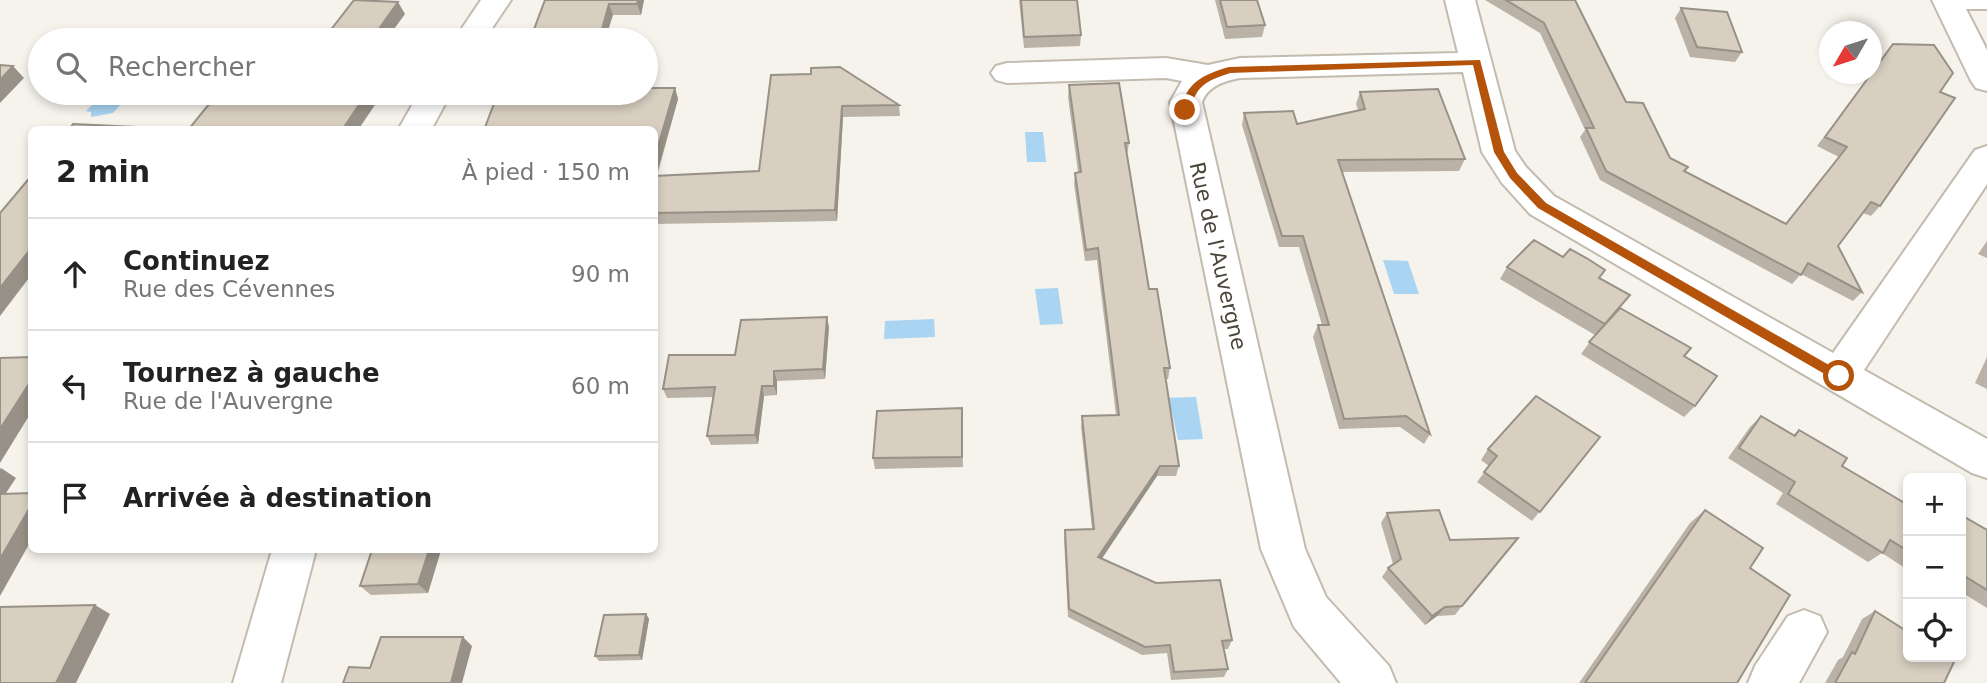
<!DOCTYPE html>
<html lang="fr">
<meta charset="utf-8">
<style>
body{margin:0;font-family:"DejaVu Sans",sans-serif;background:#f2f2f2;color:#222}
.controls{position:absolute;right:21px;bottom:21px;display:grid;overflow:hidden;border-radius:10px;box-shadow:0 4px 10px #0003}
.controls button{width:63px;height:63px;display:grid;place-items:center;padding:0;border:0;border-bottom:2px solid #e0e0e0;background:#fff;color:#222;font:35px sans-serif}
.compass{position:absolute;left:1819px;top:21px;width:63px;height:63px;border-radius:50%;background:#fff;box-shadow:0 4px 10px #0003;rotate:231deg}
.stop{position:absolute;width:21px;height:21px;margin:-16px;border:5px solid #b45309;border-radius:50%;background:#fff}
.stop.end{background:#b45309;border-color:#fff;box-shadow:0 2px 7px #0008}
.list{margin:0;padding:0;list-style:none}
h2{display:flex;justify-content:space-between;align-items:center;height:91px;margin:0;padding:0 28px;font-size:30px}
h2 small{font-size:23px;font-weight:400;color:#767676}
.list li{display:grid;grid-template-columns:46px 1fr auto;gap:21px;align-items:center;box-sizing:border-box;height:112px;padding:0 28px;border-top:2px solid #e0e0e0}
.list b{display:block;font-size:26px;white-space:nowrap}
.list p{margin:0;font-size:23px;white-space:nowrap;color:#767676}
.list em{font-size:23px;font-style:normal;color:#767676}
.icon{flex:none;width:38px;height:38px;fill:none;stroke:currentColor;stroke-width:2;stroke-linecap:round;stroke-linejoin:round}
.map{position:relative;flex:none;width:1987px;height:683px;overflow:hidden}
.search{position:absolute;background:#fff;box-shadow:0 4px 10px #0003;left:28px;top:28px;width:630px;height:77px;display:flex;align-items:center;gap:18px;box-sizing:border-box;padding:0 24px;border-radius:38px;color:#767676;font-size:26px}
.panel{position:absolute;background:#fff;box-shadow:0 4px 10px #0003;left:28px;top:126px;width:630px;height:427px;border-radius:10px}
.map>svg:first-child{display:block}
.water{fill:#a9d4f2}
.lines{fill:none;stroke-linecap:round;stroke-linejoin:round}
.minor-casing{stroke:#c2bbae;stroke-width:4}
.minor{fill:#fff;fill-rule:evenodd}
.wall{fill:#bab2a6}
.shaded-wall{fill:#979187}
.building{fill:#d8cfc1;stroke:#979187;stroke-width:2}
.route{fill:#b45309}
.labels{text-anchor:middle;dominant-baseline:central;stroke-width:7;stroke-linejoin:round;paint-order:stroke}
.street-label{font-size:21px;fill:#4b4439;stroke:#fff}
</style>
<div class="map">
<svg width="1987" height="683" viewBox="0 0 1987 683">
<rect width="100%" height="100%" fill="#f6f3ec"/>
<g class="water">
<polygon points="104,93 131,93 113,113 91,117 91,112 86,111"/>
<polygon points="1025,132 1043,132 1046,162 1027,162"/>
<polygon points="1383,260 1408,261 1419,294 1394,294"/>
<polygon points="1058,288 1063,324 1040,325 1035,289"/>
<polygon points="934,319 935,337 884,339 885,321"/>
<polygon points="1196,397 1203,439 1178,440 1172,412 1162,411 1161,398"/>
</g>
<g class="lines">
<defs>
<g id="minor">
<polygon points="481,0 511,0 484,40 454,40"/>
<path d="M1445,0h30l40,151 11,16 28,29 279,157 142,-203 12,-4v38l-123,186 123,69v39l-15,-5 -442,-259 -28,-31 -20,-31 -19,-80 -223,6c-16,3 -32,8 -38,24l103,447 21,48 63,69 7,17h-55l-47,-56 -33,-78 -91,-447 12,-21 -16,-3 -159,5 -11,-3 -5,-7 5,-7 11,-3 159,-5 42,7 32,-7 218,-5z"/>
<polygon points="1932,0 1987,0 1987,9 1966,9 1987,50 1987,91 1976,88 1971,81"/>
<polygon points="419,93 451,93 431,130 398,130"/>
<polygon points="272,550 316,550 281,683 233,683"/>
<polygon points="1804,610 1820,616 1827,632 1799,683 1748,683 1755,666 1788,616"/>
</g>
</defs>
<use href="#minor" class="minor-casing"/>
<use href="#minor" class="minor"/>
</g>
<g class="wall">
<polygon points="545,0 644,0 641,15 613,15"/>
<polygon points="1019,0 1077,0 1081,35 1080,46 1024,48"/>
<polygon points="1215,0 1257,0 1265,25 1262,37 1225,39"/>
<polygon points="1485,0 1575,0 1626,102 1670,158 1685,171 1785,224 1839,157 1817,146 1893,44 1940,92 1880,206 1871,216 1863,213 1838,246 1862,292 1853,301 1801,274 1792,284 1600,180 1580,137 1585,130 1540,33"/>
<polygon points="1681,8 1742,52 1735,62 1690,57 1675,18"/>
<polygon points="771,75 899,105 900,116 843,117 837,221 654,224 654,130 675,88 678,99 657,176 759,171"/>
<polygon points="1069,85 1129,143 1127,155 1149,289 1170,368 1168,379 1166,379 1179,466 1176,476 1157,476 1102,558 1232,640 1228,649 1224,649 1228,669 1224,677 1171,680 1167,653 1142,655 1068,617 1064,539 1065,530 1092,529 1081,427 1082,416 1116,415 1097,260 1085,261 1074,184 1075,173 1078,172 1068,97"/>
<polygon points="1360,92 1465,159 1459,171 1342,172 1430,434 1424,444 1400,427 1339,429 1313,337 1318,325 1322,325 1299,247 1279,247 1242,125 1244,113 1297,124 1358,110 1356,104"/>
<polygon points="1987,241 1987,258 1978,254"/>
<polygon points="1507,267 1599,278 1621,308 1684,356 1695,406 1684,417 1581,354 1595,335 1500,279"/>
<polygon points="829,327 825,379 777,381 777,395 764,396 758,444 711,445 707,436 714,397 667,398 663,389 735,355"/>
<polygon points="1987,357 1987,389 1975,383"/>
<polygon points="962,408 963,467 875,469 873,458"/>
<polygon points="1761,416 1793,435 1799,430 1842,466 1907,505 1908,504 1908,570 1882,553 1868,562 1776,504 1783,493 1728,458 1750,427"/>
<polygon points="1600,437 1532,521 1477,482 1489,466 1481,460 1488,449"/>
<polygon points="1705,510 1750,568 1737,683 1579,683 1690,523"/>
<polygon points="1387,513 1462,606 1455,615 1437,616 1425,625 1382,577 1388,568 1393,564 1381,523"/>
<polygon points="1961,515 1987,530 1987,608 1961,592"/>
<polygon points="441,550 428,593 371,595 360,586"/>
<polygon points="1875,611 1944,683 1825,683 1838,660 1843,657 1862,619"/>
<polygon points="646,614 649,619 642,660 599,661 595,656"/>
</g>
<g class="shaded-wall">
<polygon points="638,0 644,0 641,15 637,4"/>
<polygon points="398,2 405,14 386,40 371,40"/>
<polygon points="609,4 613,15 605,40 599,40"/>
<polygon points="13,66 24,78 0,103 0,80"/>
<polygon points="675,88 678,99 654,184 654,160"/>
<polygon points="367,93 379,93 381,96 358,130 342,130"/>
<polygon points="842,106 843,117 837,221 835,210"/>
<polygon points="32,247 32,274 0,316 0,288"/>
<polygon points="827,317 829,327 825,379 823,369"/>
<polygon points="774,371 777,381 777,395 774,386"/>
<polygon points="32,379 32,411 0,463 0,429"/>
<polygon points="762,386 764,396 758,444 755,435"/>
<polygon points="1160,466 1157,476 1097,566 1098,557"/>
<polygon points="1,468 16,478 0,502 0,469"/>
<polygon points="32,504 32,539 0,596 0,559"/>
<polygon points="429,550 441,550 428,593 418,584"/>
<polygon points="95,605 110,614 76,683 56,683"/>
<polygon points="1445,607 1437,616 1425,625 1432,616"/>
<polygon points="646,614 649,619 642,660 639,655"/>
<polygon points="463,637 472,646 462,683 451,683"/>
</g>
<g class="building">
<polygon points="354,0 398,2 371,40 323,40"/>
<polygon points="545,0 638,0 637,4 609,4 599,40 530,40"/>
<polygon points="1021,0 1077,0 1081,35 1024,37"/>
<polygon points="1220,0 1257,0 1265,25 1227,27"/>
<polygon points="1506,0 1575,0 1626,102 1643,103 1670,158 1688,167 1684,171 1786,224 1847,147 1825,137 1893,44 1934,45 1953,73 1940,92 1955,98 1880,206 1871,202 1838,246 1862,292 1808,263 1801,275 1606,171 1586,128 1594,128 1544,23"/>
<polygon points="1681,8 1727,12 1742,52 1697,47"/>
<polygon points="0,65 13,66 0,80"/>
<polygon points="840,67 899,105 842,106 835,210 654,213 654,176 759,171 771,75 811,74 811,68"/>
<polygon points="1119,83 1129,143 1125,143 1149,289 1157,289 1170,368 1164,368 1179,466 1160,466 1098,557 1156,583 1220,580 1232,640 1222,641 1228,669 1174,672 1170,645 1145,647 1069,609 1065,530 1094,529 1082,416 1119,415 1098,248 1086,250 1075,173 1081,172 1069,85"/>
<polygon points="646,88 675,88 654,160 654,130 484,130 498,93 646,93"/>
<polygon points="1438,89 1465,159 1338,160 1430,434 1406,416 1344,419 1318,325 1329,325 1303,236 1282,236 1244,113 1293,111 1297,124 1365,109 1360,92"/>
<polygon points="218,93 367,93 342,130 188,130"/>
<polygon points="73,124 135,127 133,130 69,130"/>
<polygon points="32,175 32,247 0,288 0,213"/>
<polygon points="1534,240 1563,257 1570,249 1588,259 1605,270 1599,278 1630,295 1605,324 1507,267"/>
<polygon points="1620,308 1691,348 1684,356 1717,376 1695,406 1589,342"/>
<polygon points="827,317 823,369 774,371 774,386 762,386 755,435 707,436 715,387 663,389 669,355 735,355 741,320"/>
<polygon points="32,357 32,379 0,429 0,358"/>
<polygon points="1536,396 1600,437 1540,512 1484,472 1497,456 1488,449"/>
<polygon points="962,408 962,457 873,458 877,411"/>
<polygon points="1761,416 1795,436 1799,430 1847,458 1842,466 1908,505 1908,551 1890,540 1883,553 1788,494 1795,482 1739,448"/>
<polygon points="32,493 32,504 0,559 0,494"/>
<polygon points="1439,510 1450,540 1518,538 1462,606 1445,607 1432,616 1388,568 1401,559 1387,513"/>
<polygon points="1705,510 1763,548 1750,568 1790,595 1737,683 1585,683"/>
<polygon points="1961,515 1987,530 1987,590 1961,574"/>
<polygon points="372,550 429,550 418,584 360,586"/>
<polygon points="95,605 56,683 0,683 0,607"/>
<polygon points="1875,611 1908,632 1908,657 1946,657 1954,662 1944,683 1835,683 1852,652 1855,654"/>
<polygon points="646,614 639,655 595,656 604,615"/>
<polygon points="381,637 463,637 451,683 343,683 349,667 370,668"/>
</g>
<path class="route" d="M1480,60l24,92 13,21 29,30 297,170v7h-8l-297,-172 -28,-30 -16,-26 -21,-87 -243,8c-27,9 -33,13 -41,39l-8,-2c4,-27 23,-36 48,-43z"/>
<g class="labels">
<g class="street-label">
<text transform="translate(1218 256) rotate(77)">Rue de l'Auvergne</text>
</g>
</g>
</svg>
<div class="controls">
<button>+</button>
<button>−</button>
<button><svg class="icon" aria-label="locate" viewBox="0 0 24 24"><circle cx="12" cy="12" r="6"/><path d="M12 2v4M12 18v4M2 12h4M18 12h4"/></svg></button>
</div>
<svg class="compass" viewBox="-18 -18 36 36"><path d="M0-13l5 13h-10z" fill="#e53935"/><path d="M0 13l5-13h-10z" fill="#767676"/></svg>
<div class="stop" style="left:1839px;top:376px"></div>
<div class="stop end" style="left:1185px;top:110px"></div>
<div class="search"><svg class="icon" aria-label="search" viewBox="0 0 24 24"><circle cx="10" cy="10" r="6"/><path d="M15 15l6 6"/></svg>Rechercher</div>
<section class="panel">
<h2>2 min<small>À pied · 150 m</small></h2>
<ul class="list">
<li><svg class="icon" aria-label="ahead" viewBox="0 0 24 24"><path d="M12 20V5M6 11l6-6 6 6"/></svg><div><b>Continuez</b><p>Rue des Cévennes</p></div><em>90 m</em></li>
<li><svg class="icon" aria-label="left" viewBox="0 0 24 24"><path d="M17 20v-9H6M10 6l-5 5 5 5"/></svg><div><b>Tournez à gauche</b><p>Rue de l'Auvergne</p></div><em>60 m</em></li>
<li><svg class="icon" aria-label="arrive" viewBox="0 0 24 24"><path d="M6 21V4h12l-3 4 3 4H6"/></svg><div><b>Arrivée à destination</b></div></li>
</ul>
</section>
</div>
